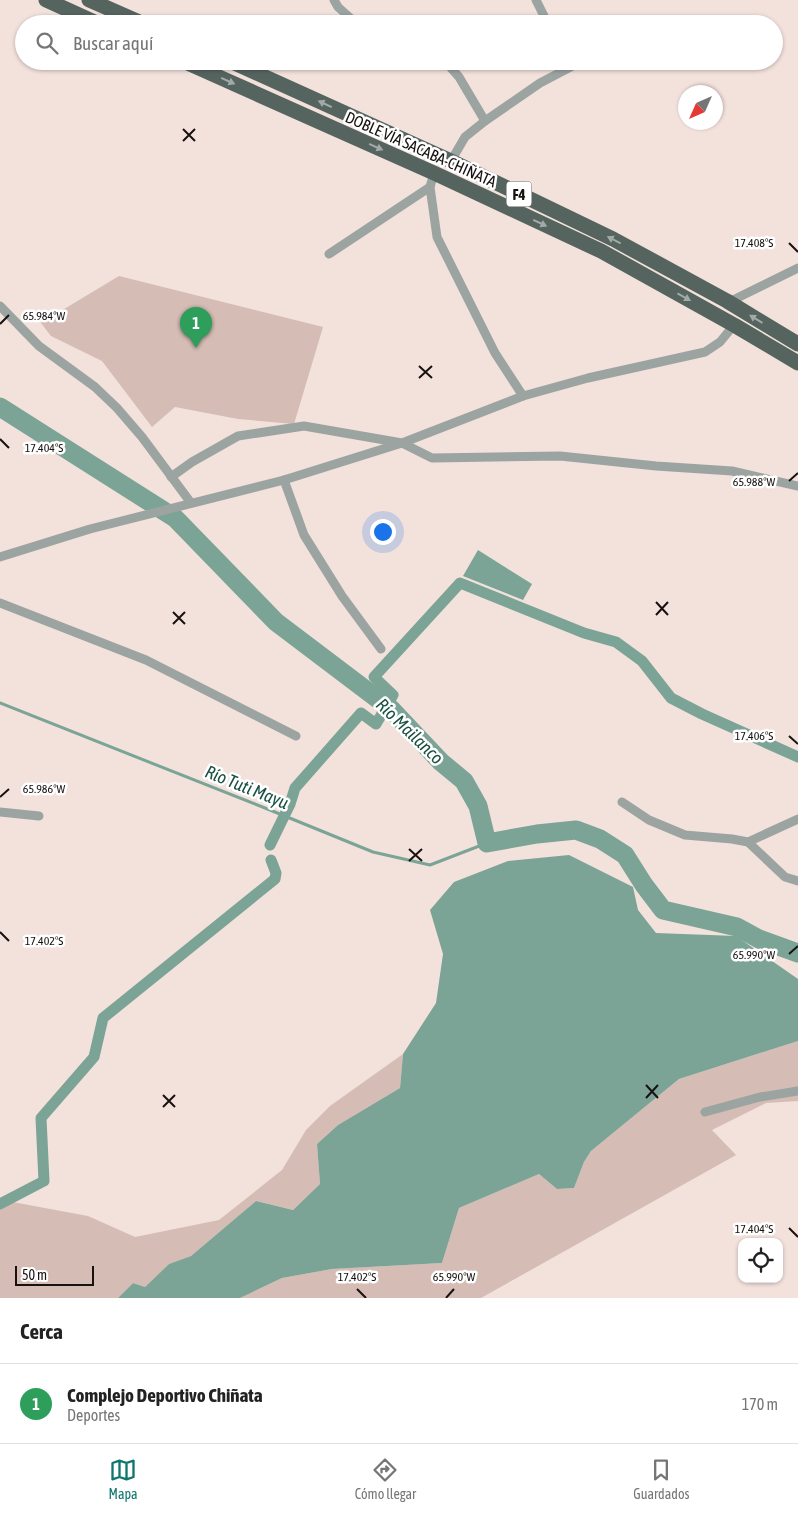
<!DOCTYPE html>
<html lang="es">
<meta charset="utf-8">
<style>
body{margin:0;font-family:"Asap Condensed",sans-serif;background:#f6f6f6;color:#222}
.controls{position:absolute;right:15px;bottom:15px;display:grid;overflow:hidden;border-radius:10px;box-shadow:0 1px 4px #0004}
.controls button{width:45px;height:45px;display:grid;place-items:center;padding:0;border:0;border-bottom:1px solid #e0e0e0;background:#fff;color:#222;font:25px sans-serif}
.compass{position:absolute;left:678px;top:85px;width:45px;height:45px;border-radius:50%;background:#fff;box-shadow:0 1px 4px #0004;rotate:225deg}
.scale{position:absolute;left:15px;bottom:12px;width:79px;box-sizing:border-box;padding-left:5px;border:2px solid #171110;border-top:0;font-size:14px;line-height:18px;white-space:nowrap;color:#171110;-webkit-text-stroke:4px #fff;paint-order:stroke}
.you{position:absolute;left:382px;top:531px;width:18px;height:18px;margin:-12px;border:4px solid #fff;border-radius:50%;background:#1a73e8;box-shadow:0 0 0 8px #1a73e833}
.badge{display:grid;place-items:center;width:32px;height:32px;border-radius:50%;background:#0f766e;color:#fff;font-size:16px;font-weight:700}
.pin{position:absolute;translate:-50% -41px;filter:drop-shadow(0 1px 2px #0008)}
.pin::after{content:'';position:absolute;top:26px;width:18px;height:15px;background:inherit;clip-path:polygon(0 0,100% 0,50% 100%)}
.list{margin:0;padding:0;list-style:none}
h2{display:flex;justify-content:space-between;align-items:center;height:65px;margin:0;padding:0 20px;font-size:21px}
h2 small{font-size:16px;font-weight:400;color:#767676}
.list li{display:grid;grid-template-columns:32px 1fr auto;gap:15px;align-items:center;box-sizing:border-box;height:80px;padding:0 20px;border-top:1px solid #e0e0e0}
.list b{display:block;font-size:19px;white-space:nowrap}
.list p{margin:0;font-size:16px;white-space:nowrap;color:#767676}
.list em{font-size:16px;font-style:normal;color:#767676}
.icon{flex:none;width:28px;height:28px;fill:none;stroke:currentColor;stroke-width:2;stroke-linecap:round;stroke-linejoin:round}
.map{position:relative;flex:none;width:798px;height:1298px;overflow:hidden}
.search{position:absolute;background:#fff;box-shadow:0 1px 4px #0004;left:15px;right:15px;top:15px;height:55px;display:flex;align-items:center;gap:12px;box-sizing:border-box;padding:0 18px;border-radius:28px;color:#767676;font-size:19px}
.sheet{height:145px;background:#fff}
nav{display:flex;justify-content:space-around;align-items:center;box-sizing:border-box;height:70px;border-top:1px solid #e0e0e0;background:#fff;font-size:14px;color:#767676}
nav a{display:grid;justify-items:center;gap:2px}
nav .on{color:#0f766e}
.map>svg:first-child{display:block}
.green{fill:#d5bcb5}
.water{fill:#7ba496}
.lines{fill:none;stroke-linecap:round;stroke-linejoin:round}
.stream{stroke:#7ba496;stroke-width:3}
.canal{stroke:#7ba496;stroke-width:11}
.river{stroke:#7ba496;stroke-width:19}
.minor{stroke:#9ca4a1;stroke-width:9}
.trunk{stroke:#566460;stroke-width:15}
.oneway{fill:#a2aaa8}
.ticks{fill:none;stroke:#171110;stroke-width:2}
.labels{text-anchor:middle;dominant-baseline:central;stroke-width:5;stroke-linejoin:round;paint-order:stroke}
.shield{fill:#fff;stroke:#5d5858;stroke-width:1}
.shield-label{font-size:15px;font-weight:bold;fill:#171110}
.street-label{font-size:16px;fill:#171110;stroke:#fff}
.water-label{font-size:18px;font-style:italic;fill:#185041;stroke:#fff}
.ticks-label{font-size:12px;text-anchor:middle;fill:#171110;stroke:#fff;stroke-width:5;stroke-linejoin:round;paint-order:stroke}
</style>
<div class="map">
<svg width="798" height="1298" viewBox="0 0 798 1298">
<rect width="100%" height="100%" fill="#f3e1dc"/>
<g class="green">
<polygon points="119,276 323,327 294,424 238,419 175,407 152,427 102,361 51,336 41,323"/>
<polygon points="798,1041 798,1101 766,1103 712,1130 736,1155 481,1298 240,1298 282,1278 332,1269 442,1263 459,1208 539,1174 557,1189 574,1188 584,1162 591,1151 679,1079"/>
<polygon points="403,1054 400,1088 338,1125 317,1144 320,1184 293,1210 256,1201 191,1256 169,1264 145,1287 133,1283 118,1298 0,1298 0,1204 7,1201 88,1216 135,1237 219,1220 282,1170 306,1130 330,1106"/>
</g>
<g class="water">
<polygon points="478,550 532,584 523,600 463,576"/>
<polygon points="569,855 633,887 638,910 656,933 736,936 798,979 798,1041 679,1079 591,1151 584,1162 574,1188 557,1189 539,1174 459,1208 442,1263 332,1269 282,1278 240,1298 118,1298 133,1283 145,1287 169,1264 191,1256 256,1201 293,1210 320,1184 317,1144 338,1125 400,1088 403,1054 436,1003 443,954 430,910 454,882 508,861"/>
</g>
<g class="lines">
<polyline class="stream" points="0,703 270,810 373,852 430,865 487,843"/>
<g class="canal">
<polyline points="270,845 290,804 295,788 361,713 376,724 393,695 374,677 460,583 584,633 616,642 642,661 671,698 702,714 798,757"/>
<polyline points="0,1204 44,1181 41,1118 94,1057 103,1018 275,879 276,873 271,860"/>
</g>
<polyline class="river" points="0,407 175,518 276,622 391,709 441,762 464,781 478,806 487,843 537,834 576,830 600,839 625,855 644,885 663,910 737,927 759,939 798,953"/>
<g class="minor">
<polyline points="334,0 338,7 357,24"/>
<polyline points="536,0 548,24"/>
<polyline points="445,61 459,77 485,121"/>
<polyline points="451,161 465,137 485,121 540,83 582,61"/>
<polyline points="434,173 430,187 437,237 495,353 523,396"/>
<polyline points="329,254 430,187"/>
<polyline points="729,302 798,268"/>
<polyline points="0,306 39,346 95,387 117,408 142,437 191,503"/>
<polyline points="171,477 192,462 238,436 304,426 402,443 432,458 560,456 656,466 732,471 798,486"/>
<polyline points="284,480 304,535 342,596 381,649"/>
<polyline points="0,557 90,529 284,480 402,443 523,396 588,378 705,352 720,342 734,325"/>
<polyline points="0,603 146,660 296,736"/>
<polyline points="622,802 649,820 685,835 732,839 748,842 785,877 798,881"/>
<polyline points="0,812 39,816"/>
<polyline points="748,842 798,819"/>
<polyline points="705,1112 760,1097 798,1091"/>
</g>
<g class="trunk">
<polyline points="46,0 99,24"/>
<polyline points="89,0 144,24"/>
<polyline points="183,61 434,173 601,251 734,325 798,363"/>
<polyline points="230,61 451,161 613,239 727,301 798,344"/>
</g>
</g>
<defs><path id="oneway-solid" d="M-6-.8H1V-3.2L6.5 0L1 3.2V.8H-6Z" transform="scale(1.25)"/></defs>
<g class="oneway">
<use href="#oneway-solid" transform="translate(228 81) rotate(24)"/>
<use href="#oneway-solid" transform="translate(325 104) rotate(-155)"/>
<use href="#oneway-solid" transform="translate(376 147) rotate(24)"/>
<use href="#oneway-solid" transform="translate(540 223) rotate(25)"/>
<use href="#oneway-solid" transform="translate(614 240) rotate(-153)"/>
<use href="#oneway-solid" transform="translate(684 297) rotate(29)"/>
<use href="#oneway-solid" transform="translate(756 319) rotate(-149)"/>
</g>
<path class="ticks" d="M183,129l12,12M183,141l12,-12M789,243l9,9M0,324l9,-9M419,366l13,12M419,378l13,-12M0,439l9,9M789,481l9,-8M656,602l12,13M173,612l12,12M656,615l12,-13M173,624l12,-12M789,736l9,8M0,797l9,-8M409,849l13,12M409,861l13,-12M0,932l9,9M789,954l9,-8M646,1085l12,13M163,1095l12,12M646,1098l12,-13M163,1107l12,-12M789,1228l9,9M357,1289l9,9M446,1298l8,-9"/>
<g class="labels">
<rect class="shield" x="506.5" y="181.5" width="25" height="25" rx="4"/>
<g class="shield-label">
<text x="519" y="194">F4</text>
</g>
<g class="street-label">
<text transform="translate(421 149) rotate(24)">DOBLE VÍA SACABA-CHIÑATA</text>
</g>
<g class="water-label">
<text transform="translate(410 731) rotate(44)">Río Mailanco</text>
<text transform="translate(247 787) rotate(22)">Río Tuti Mayu</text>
</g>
</g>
<g class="ticks-label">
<text x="754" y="247">17.408°S</text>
<text x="44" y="320">65.984°W</text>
<text x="44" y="452">17.404°S</text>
<text x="754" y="486">65.988°W</text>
<text x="754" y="740">17.406°S</text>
<text x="44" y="793">65.986°W</text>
<text x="44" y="945">17.402°S</text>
<text x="754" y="959">65.990°W</text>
<text x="754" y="1233">17.404°S</text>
<text x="357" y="1281">17.402°S</text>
<text x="454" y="1281">65.990°W</text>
</g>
</svg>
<div class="controls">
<button><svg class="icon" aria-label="locate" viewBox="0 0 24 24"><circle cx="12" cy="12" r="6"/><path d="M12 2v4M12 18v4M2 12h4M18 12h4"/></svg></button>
</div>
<svg class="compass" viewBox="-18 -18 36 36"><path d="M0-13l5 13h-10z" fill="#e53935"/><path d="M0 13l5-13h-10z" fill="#767676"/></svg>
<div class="scale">50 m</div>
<div class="you"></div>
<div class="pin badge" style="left:196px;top:348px;background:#2e9e5b">1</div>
<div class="search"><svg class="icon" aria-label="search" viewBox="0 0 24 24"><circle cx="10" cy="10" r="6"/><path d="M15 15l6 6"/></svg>Buscar aquí</div>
</div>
<section class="sheet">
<h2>Cerca<small></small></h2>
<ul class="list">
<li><span class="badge" style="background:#2e9e5b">1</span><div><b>Complejo Deportivo Chiñata</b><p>Deportes</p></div><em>170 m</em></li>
</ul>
</section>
<nav>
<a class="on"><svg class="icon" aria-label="map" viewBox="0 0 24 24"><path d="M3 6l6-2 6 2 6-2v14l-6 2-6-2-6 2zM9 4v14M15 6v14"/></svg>Mapa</a>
<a><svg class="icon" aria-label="directions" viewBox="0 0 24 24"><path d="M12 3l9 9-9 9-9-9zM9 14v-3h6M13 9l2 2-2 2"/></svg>Cómo llegar</a>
<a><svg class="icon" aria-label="saved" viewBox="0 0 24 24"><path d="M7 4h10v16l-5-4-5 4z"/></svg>Guardados</a>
</nav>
